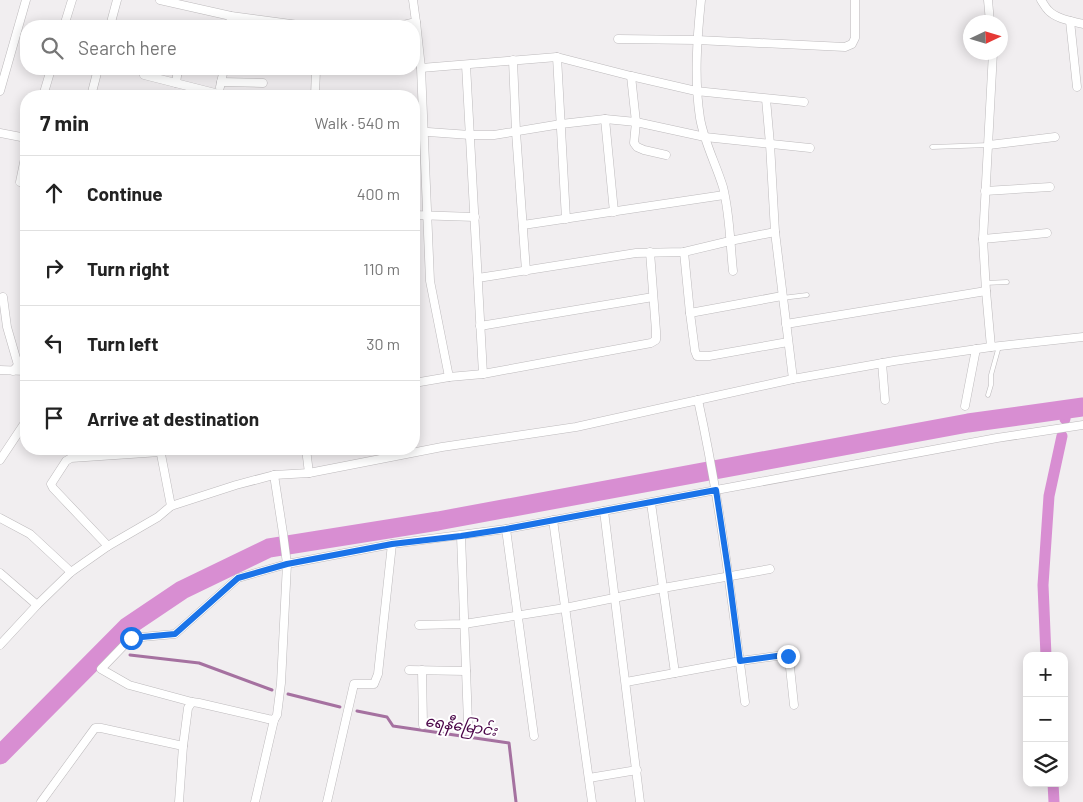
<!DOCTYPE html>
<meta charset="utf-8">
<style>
body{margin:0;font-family:Barlow,"Noto Sans Myanmar",sans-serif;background:#f6f6f6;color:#222}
.controls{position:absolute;right:15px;bottom:15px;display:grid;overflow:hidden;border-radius:10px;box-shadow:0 2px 12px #0003}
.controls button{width:45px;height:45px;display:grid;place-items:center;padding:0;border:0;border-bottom:1px solid #e0e0e0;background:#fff;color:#222;font:25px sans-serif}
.compass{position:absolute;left:963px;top:15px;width:45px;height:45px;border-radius:50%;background:#fff;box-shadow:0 2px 12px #0003;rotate:86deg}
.stop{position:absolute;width:15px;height:15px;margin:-11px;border:4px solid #1a73e8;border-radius:50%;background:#fff}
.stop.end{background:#1a73e8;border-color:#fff;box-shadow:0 1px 5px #0008}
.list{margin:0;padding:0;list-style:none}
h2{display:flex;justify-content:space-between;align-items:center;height:65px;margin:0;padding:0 20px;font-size:21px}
h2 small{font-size:16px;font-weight:400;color:#767676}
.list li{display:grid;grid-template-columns:32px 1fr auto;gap:15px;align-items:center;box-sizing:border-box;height:75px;padding:0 20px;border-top:1px solid #e0e0e0}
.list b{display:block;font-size:19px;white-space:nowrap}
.list em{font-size:16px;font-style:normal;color:#767676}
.icon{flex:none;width:28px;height:28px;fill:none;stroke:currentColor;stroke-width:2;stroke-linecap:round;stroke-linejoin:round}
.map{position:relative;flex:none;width:1083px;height:802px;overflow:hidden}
.search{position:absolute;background:#fff;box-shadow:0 2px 12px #0003;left:20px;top:20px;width:400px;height:55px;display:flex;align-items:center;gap:12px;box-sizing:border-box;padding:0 18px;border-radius:20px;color:#767676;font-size:19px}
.panel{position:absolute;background:#fff;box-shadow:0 2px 12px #0003;left:20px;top:90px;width:400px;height:365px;border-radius:20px}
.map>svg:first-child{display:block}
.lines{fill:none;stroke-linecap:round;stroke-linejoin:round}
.stream{stroke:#a571a0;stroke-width:3}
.canal{stroke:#d88ed2;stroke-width:11}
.river{stroke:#d88ed2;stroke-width:19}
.service-casing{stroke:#bdbabc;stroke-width:5}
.minor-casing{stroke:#bdbabc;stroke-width:9}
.service{stroke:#fff;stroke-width:4}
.minor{stroke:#fff;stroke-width:8}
.route{stroke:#1a73e8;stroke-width:6}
.labels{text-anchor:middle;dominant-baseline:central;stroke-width:4;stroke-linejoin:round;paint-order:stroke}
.water-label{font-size:15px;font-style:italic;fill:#4b0649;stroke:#fff}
</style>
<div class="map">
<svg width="1083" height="802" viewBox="0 0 1083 802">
<rect width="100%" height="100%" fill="#f1eef0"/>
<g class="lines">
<g class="stream">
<polyline points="103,651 112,652"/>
<polyline points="130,655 199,663 272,690"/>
<polyline points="288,694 340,707"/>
<polyline points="357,711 387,717 393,726 509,743 516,802"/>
</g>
<g class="canal">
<polyline points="1065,419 1066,409"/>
<polyline points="1046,656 1043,585 1049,496 1062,436"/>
<polyline points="1053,783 1054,802"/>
</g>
<polyline class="river" points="0,755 127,627 182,590 269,548 438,521 968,423 1083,407"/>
<defs>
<g id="service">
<polyline points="932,147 989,145"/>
<polyline points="985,283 1007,282"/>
<polyline points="782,298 807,295"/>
<polyline points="988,395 991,385 991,375 999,346"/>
</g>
<g id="minor">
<polyline points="160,0 231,16 306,26"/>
<path d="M701,0c-4,39 -7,79 -1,118 4,24 16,46 23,69 7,28 7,56 10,84"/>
<polyline points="988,0 990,22"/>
<path d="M1041,0c2,3 4,7 7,10 8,9 24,11 35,14"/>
<polyline points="1070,21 1077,87"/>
<polyline points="416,22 421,68 430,281 449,377"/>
<polyline points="64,26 72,0"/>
<polyline points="110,26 117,0"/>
<polyline points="230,26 231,16"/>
<polyline points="399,26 416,22 413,0"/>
<polyline points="618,39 697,40 845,47 852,44 855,38 855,0"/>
<polyline points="557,57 566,219"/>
<polyline points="513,60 516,132 526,271"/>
<polyline points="466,65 483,374"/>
<polyline points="421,68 557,57 631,76 696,91 804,102"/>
<polyline points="144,75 219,94"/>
<polyline points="631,76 636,122 634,143 637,147 644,150 666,155"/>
<polyline points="221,82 263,83"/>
<polyline points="176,83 178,69"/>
<polyline points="220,87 224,69"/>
<polyline points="0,91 26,0"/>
<polyline points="43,96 51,69"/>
<polyline points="91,96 98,69"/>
<polyline points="315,96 316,69"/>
<polyline points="766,99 770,144 775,232 793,379"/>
<polyline points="605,119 614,212"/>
<polyline points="414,131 470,135 494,135 561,124 605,119 636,122 705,137 810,148"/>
<polyline points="0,133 26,138"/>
<polyline points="989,145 1055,137"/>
<polyline points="20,182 26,153"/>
<polyline points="985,191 1050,187"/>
<polyline points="414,215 475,217"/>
<polyline points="523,225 724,195"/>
<polyline points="983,239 1047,233"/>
<polyline points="684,252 690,313 695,351 697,356 709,356 788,342"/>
<polyline points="478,278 636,253 684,252 730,241 775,232"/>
<polyline points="3,297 7,327 18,365 13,371"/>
<polyline points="690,313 782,296"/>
<polyline points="786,324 986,291"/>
<polyline points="480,326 653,297"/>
<polyline points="991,347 986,291 983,239 993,52"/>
<polyline points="882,363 885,400"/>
<polyline points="0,370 26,371"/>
<polyline points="414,383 449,377 483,374 651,343 656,340 656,331 650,252"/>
<path d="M698,400c22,100 34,201 47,302"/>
<polyline points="965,406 976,349"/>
<polyline points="160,449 171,506"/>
<polyline points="306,449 309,473"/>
<polyline points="0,460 26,421"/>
<polyline points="651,503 675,673"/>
<polyline points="604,511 640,802"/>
<polyline points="0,518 30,534 71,572"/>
<polyline points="553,520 592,802"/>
<polyline points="506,529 534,736"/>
<polyline points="461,536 468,723"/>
<polyline points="108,546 53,488 51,484 53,481 66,461 71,458 160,452"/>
<polyline points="0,573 37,605"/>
<polyline points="419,625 464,624 565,608 663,588 770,569"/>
<polyline points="0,645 37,605 71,572 108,546 158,517 171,506 236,485 274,475 309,473 442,447 576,427 793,379 894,361 991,347 1083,337"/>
<polyline points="409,670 466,671"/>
<polyline points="422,670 423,725"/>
<polyline points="626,682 740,661 784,655 788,656 789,658 794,705"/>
<polyline points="274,720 268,719 199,703 192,702 129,685 101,669 131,638 175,634 238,578 287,564 392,544 506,529 997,438 1083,425"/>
<polyline points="589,778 637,770"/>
<polyline points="41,802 95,728 101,728 183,746"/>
<polyline points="179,802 183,746 188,708 192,702"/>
<polyline points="255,802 274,720 277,715 281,683 287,564 283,533 274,475"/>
<polyline points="327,802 354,684 374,684 378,674 392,544"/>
</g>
</defs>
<use href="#service" class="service-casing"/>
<use href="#minor" class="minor-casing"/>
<use href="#service" class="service"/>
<use href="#minor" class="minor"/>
</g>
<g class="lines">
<polyline class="route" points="131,638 175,634 238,578 287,564 392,544 461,536 506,529 716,490 729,576 740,661 784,655 788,656"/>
</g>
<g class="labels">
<g class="water-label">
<text transform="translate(461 725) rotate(8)">ရေနီမြောင်း</text>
</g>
</g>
</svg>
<div class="controls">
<button>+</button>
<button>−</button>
<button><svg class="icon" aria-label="layers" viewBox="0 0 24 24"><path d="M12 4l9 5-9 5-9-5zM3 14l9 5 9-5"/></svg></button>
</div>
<svg class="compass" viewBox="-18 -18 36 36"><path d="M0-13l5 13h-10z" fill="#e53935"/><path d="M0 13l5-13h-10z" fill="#767676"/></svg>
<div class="stop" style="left:131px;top:638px"></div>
<div class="stop end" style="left:788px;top:656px"></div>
<div class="search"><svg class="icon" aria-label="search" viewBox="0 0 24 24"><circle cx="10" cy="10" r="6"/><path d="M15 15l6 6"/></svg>Search here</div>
<section class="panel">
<h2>7 min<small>Walk · 540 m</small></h2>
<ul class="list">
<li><svg class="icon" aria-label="ahead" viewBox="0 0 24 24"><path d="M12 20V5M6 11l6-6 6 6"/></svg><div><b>Continue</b></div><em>400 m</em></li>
<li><svg class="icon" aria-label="right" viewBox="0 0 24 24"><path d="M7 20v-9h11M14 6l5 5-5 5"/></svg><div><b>Turn right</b></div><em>110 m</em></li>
<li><svg class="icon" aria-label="left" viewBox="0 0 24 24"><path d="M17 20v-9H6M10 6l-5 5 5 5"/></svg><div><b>Turn left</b></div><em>30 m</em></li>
<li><svg class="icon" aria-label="arrive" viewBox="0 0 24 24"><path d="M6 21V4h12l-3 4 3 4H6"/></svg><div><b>Arrive at destination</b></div></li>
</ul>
</section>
</div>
